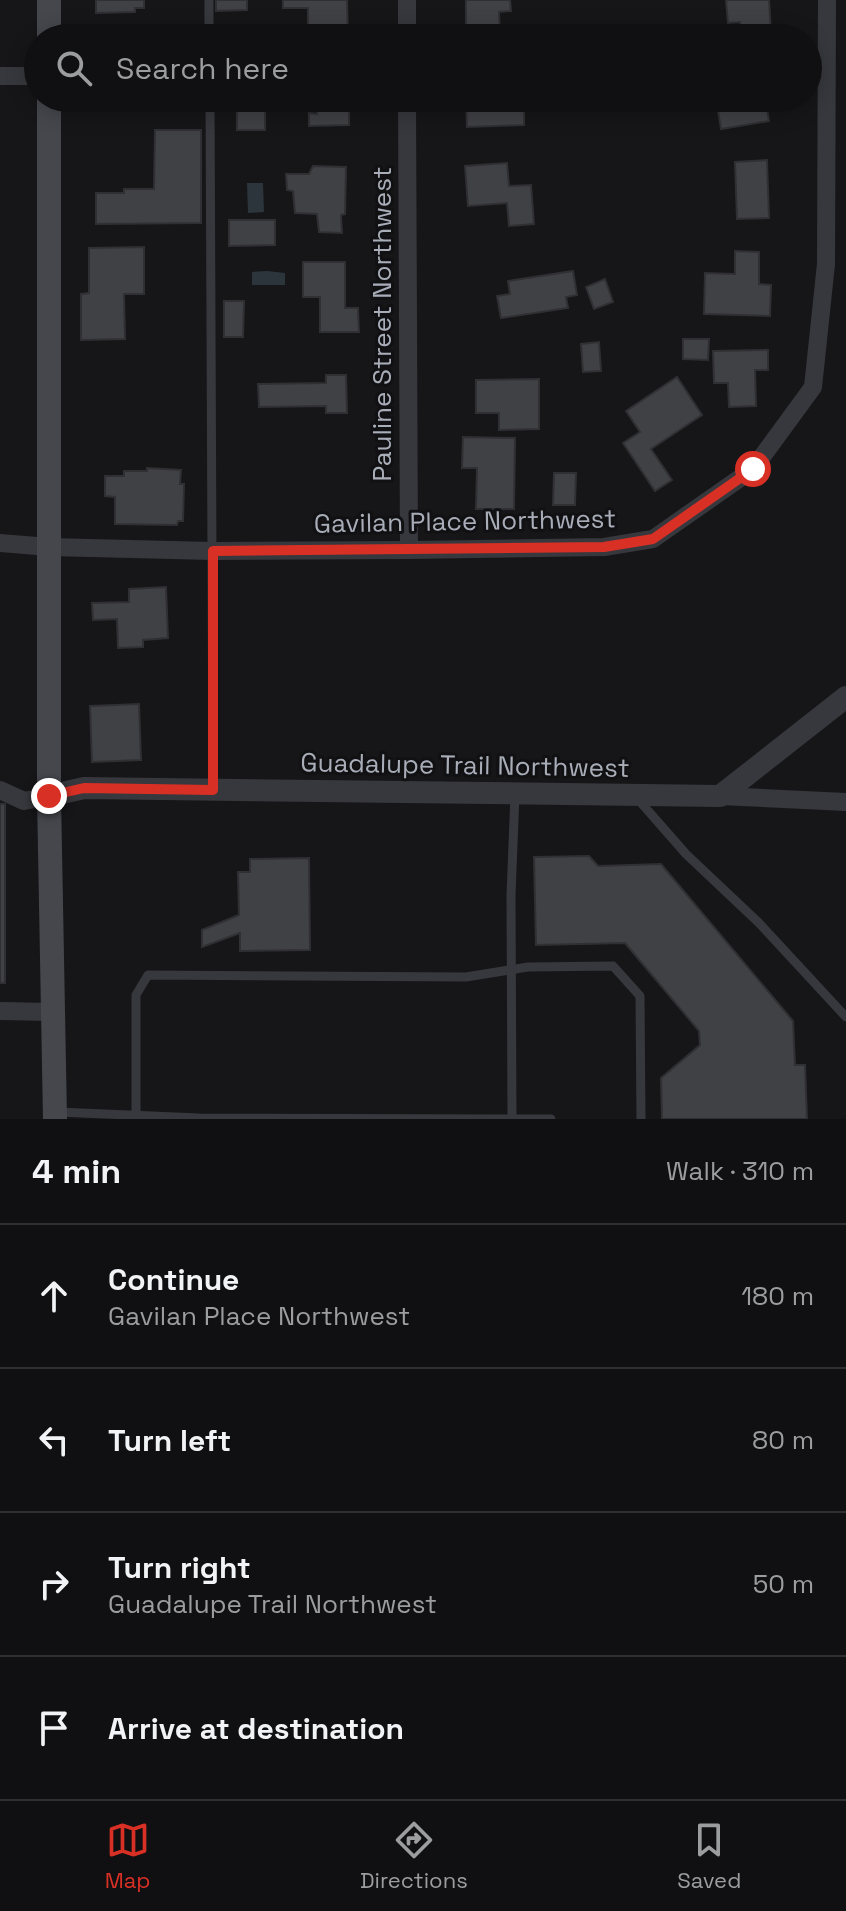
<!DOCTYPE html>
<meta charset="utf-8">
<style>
body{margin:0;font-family:"Space Grotesk",sans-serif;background:#19191b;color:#f1f3f6}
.stop{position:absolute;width:24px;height:24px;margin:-18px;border:6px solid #d93025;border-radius:50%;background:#fff}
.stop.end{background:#d93025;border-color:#fff;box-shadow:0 2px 8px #0008}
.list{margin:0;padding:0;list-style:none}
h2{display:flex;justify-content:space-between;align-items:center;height:104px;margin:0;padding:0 32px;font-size:34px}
h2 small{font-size:26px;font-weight:400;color:#9c9d9f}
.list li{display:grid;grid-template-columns:52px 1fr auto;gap:24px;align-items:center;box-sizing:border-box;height:144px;padding:0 32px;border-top:2px solid #303032}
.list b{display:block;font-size:30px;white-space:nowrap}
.list p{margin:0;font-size:26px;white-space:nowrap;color:#9c9d9f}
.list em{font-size:26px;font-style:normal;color:#9c9d9f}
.icon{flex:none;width:44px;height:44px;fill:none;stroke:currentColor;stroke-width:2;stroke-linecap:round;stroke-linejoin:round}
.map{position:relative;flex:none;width:846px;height:1119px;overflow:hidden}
.search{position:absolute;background:#101012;box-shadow:0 4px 20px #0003;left:24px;right:24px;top:24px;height:88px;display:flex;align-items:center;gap:20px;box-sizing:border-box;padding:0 28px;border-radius:44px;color:#9c9d9f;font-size:30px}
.sheet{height:680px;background:#101012}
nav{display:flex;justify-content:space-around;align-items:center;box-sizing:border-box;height:112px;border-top:2px solid #303032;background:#101012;font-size:22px;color:#9c9d9f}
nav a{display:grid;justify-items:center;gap:4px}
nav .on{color:#d93025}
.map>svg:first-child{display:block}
.water{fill:#2c353c}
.building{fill:#404145;stroke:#303034;stroke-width:2}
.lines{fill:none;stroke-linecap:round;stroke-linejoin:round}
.service{stroke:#37383d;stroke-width:9}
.minor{stroke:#37383d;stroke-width:18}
.tertiary{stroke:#37383d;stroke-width:22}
.secondary{stroke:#45474d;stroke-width:24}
.route{stroke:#d93025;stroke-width:10}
.labels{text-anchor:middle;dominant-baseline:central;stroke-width:6;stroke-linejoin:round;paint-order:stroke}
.street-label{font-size:26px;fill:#a8adb8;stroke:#111113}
</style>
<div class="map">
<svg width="846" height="1119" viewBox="0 0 846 1119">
<rect width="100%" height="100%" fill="#161618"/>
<g class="water">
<polygon points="247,183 263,183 264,212 248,213"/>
<polygon points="267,271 285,273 285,285 252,285 252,272"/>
</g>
<g class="building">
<polygon points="96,0 144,0 144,8 135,8 135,12 96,13"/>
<polygon points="216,0 247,0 247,10 216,11"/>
<polygon points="283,0 347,0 348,38 308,38 308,8 283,8"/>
<polygon points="466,0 510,0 511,11 499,12 500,34 466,35"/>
<polygon points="726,0 769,0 771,32 741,33 740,22 728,23"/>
<polygon points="97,36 155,37 155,38 97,38"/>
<rect x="97" y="98" width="57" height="8"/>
<rect x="237" y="98" width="28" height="32"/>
<polygon points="316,98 349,98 349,125 309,126 309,113 317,114"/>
<polygon points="466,98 524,98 524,125 467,127"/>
<polygon points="716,98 765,98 769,121 721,129"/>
<polygon points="155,130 201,130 201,223 96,224 96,193 124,193 124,189 154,189"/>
<polygon points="767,160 769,218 737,219 735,162"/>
<polygon points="507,163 509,186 531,185 534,224 509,226 507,203 468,206 465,166"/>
<polygon points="313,166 346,167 345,214 341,215 342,233 319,232 317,214 295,213 293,191 287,190 286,174 309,174"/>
<polygon points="229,220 275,220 275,245 229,246"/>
<polygon points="144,247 144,294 124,294 125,339 81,340 81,294 89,293 89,248"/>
<polygon points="735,251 759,252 759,284 771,285 770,316 704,314 705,273 735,274"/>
<polygon points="303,262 345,262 345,308 358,308 359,332 320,332 320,297 303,297"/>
<polygon points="573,271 577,295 566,297 568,308 501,318 497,296 510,294 508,281"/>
<polygon points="605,279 613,302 594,309 586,287"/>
<polygon points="224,301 244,301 243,337 224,337"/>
<polygon points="683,339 709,339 708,360 683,359"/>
<polygon points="599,342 601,371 583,372 581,344"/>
<polygon points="768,350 768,370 755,370 756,406 729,407 728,383 714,383 713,351"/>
<polygon points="326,375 346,375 347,413 326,413 326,406 259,407 258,384 326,383"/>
<polygon points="677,377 702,415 651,449 672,480 655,491 623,443 640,432 626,411"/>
<polygon points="539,379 539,429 499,430 499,413 476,413 476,380"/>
<polygon points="463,437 515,438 514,509 476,509 477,468 462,468"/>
<polygon points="147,468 181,470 180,484 184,484 183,521 178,521 177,525 115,524 115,497 105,496 105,476 124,476 124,471 147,471"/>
<polygon points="554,473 576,473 575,505 553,505"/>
<polygon points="166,587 168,638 143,640 143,647 118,648 117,619 93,620 92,603 129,602 129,589"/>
<polygon points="139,704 141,760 92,762 90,706"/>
<rect x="0" y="804" width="5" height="179"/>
<polygon points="589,856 598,866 661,864 793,1021 795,1065 805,1065 807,1119 662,1119 661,1078 700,1045 699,1031 625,943 536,945 534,857"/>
<polygon points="309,858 310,950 240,951 240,933 202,947 202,930 239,915 238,872 250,872 250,859"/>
</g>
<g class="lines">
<g class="service">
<polyline points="209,0 209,38"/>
<polyline points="210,98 213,790"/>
<polyline points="636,797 686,854 759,923 846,1017"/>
<polyline points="58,1112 199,1118 551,1119"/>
<polyline points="136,1119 136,995 148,975 466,977 528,967 613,966 640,996 641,1119"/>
<polyline points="512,1119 511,895 515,794"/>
</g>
<g class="minor">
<polyline points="407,0 407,38"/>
<polyline points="0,76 38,76"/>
<polyline points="407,98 409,550"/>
<polyline points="0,543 49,547 213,551 409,550 604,547 653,539 753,469 813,387 826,264 827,0"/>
<polyline points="0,790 24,801 49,796"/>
<polyline points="720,796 846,802"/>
<polyline points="0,1011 52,1012"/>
</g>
<polyline class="tertiary" points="49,796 84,788 720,796 846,697"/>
<g class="secondary">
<polyline points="49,38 49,0"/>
<polyline points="49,98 49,796 55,1119"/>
</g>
</g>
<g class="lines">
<polyline class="route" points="49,796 84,788 213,790 213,551 604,547 653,539 753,469"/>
</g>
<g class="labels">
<g class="street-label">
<text transform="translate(382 324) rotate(-90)">Pauline Street Northwest</text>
<text transform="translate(465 521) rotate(-1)">Gavilan Place Northwest</text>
<text transform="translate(465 765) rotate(1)">Guadalupe Trail Northwest</text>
</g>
</g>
</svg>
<div class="stop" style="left:753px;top:469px"></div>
<div class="stop end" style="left:49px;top:796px"></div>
<div class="search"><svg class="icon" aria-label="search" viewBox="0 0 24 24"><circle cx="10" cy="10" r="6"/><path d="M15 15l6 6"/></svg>Search here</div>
</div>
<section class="sheet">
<h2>4 min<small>Walk · 310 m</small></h2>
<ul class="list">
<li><svg class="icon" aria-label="ahead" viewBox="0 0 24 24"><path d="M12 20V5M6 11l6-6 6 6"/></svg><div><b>Continue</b><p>Gavilan Place Northwest</p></div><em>180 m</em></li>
<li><svg class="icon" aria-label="left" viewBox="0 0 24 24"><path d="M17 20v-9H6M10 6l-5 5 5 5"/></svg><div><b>Turn left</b></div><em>80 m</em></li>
<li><svg class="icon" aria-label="right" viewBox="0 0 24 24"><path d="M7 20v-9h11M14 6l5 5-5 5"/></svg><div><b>Turn right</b><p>Guadalupe Trail Northwest</p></div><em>50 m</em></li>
<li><svg class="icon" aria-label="arrive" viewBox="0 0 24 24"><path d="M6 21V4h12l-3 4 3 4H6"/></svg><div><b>Arrive at destination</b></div></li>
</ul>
</section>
<nav>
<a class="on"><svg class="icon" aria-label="map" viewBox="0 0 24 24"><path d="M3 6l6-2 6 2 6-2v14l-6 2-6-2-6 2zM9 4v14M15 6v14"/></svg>Map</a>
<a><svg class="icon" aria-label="directions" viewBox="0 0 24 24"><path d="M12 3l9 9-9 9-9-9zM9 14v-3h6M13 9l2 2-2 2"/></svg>Directions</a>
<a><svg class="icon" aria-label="saved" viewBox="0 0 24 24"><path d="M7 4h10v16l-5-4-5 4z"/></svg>Saved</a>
</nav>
